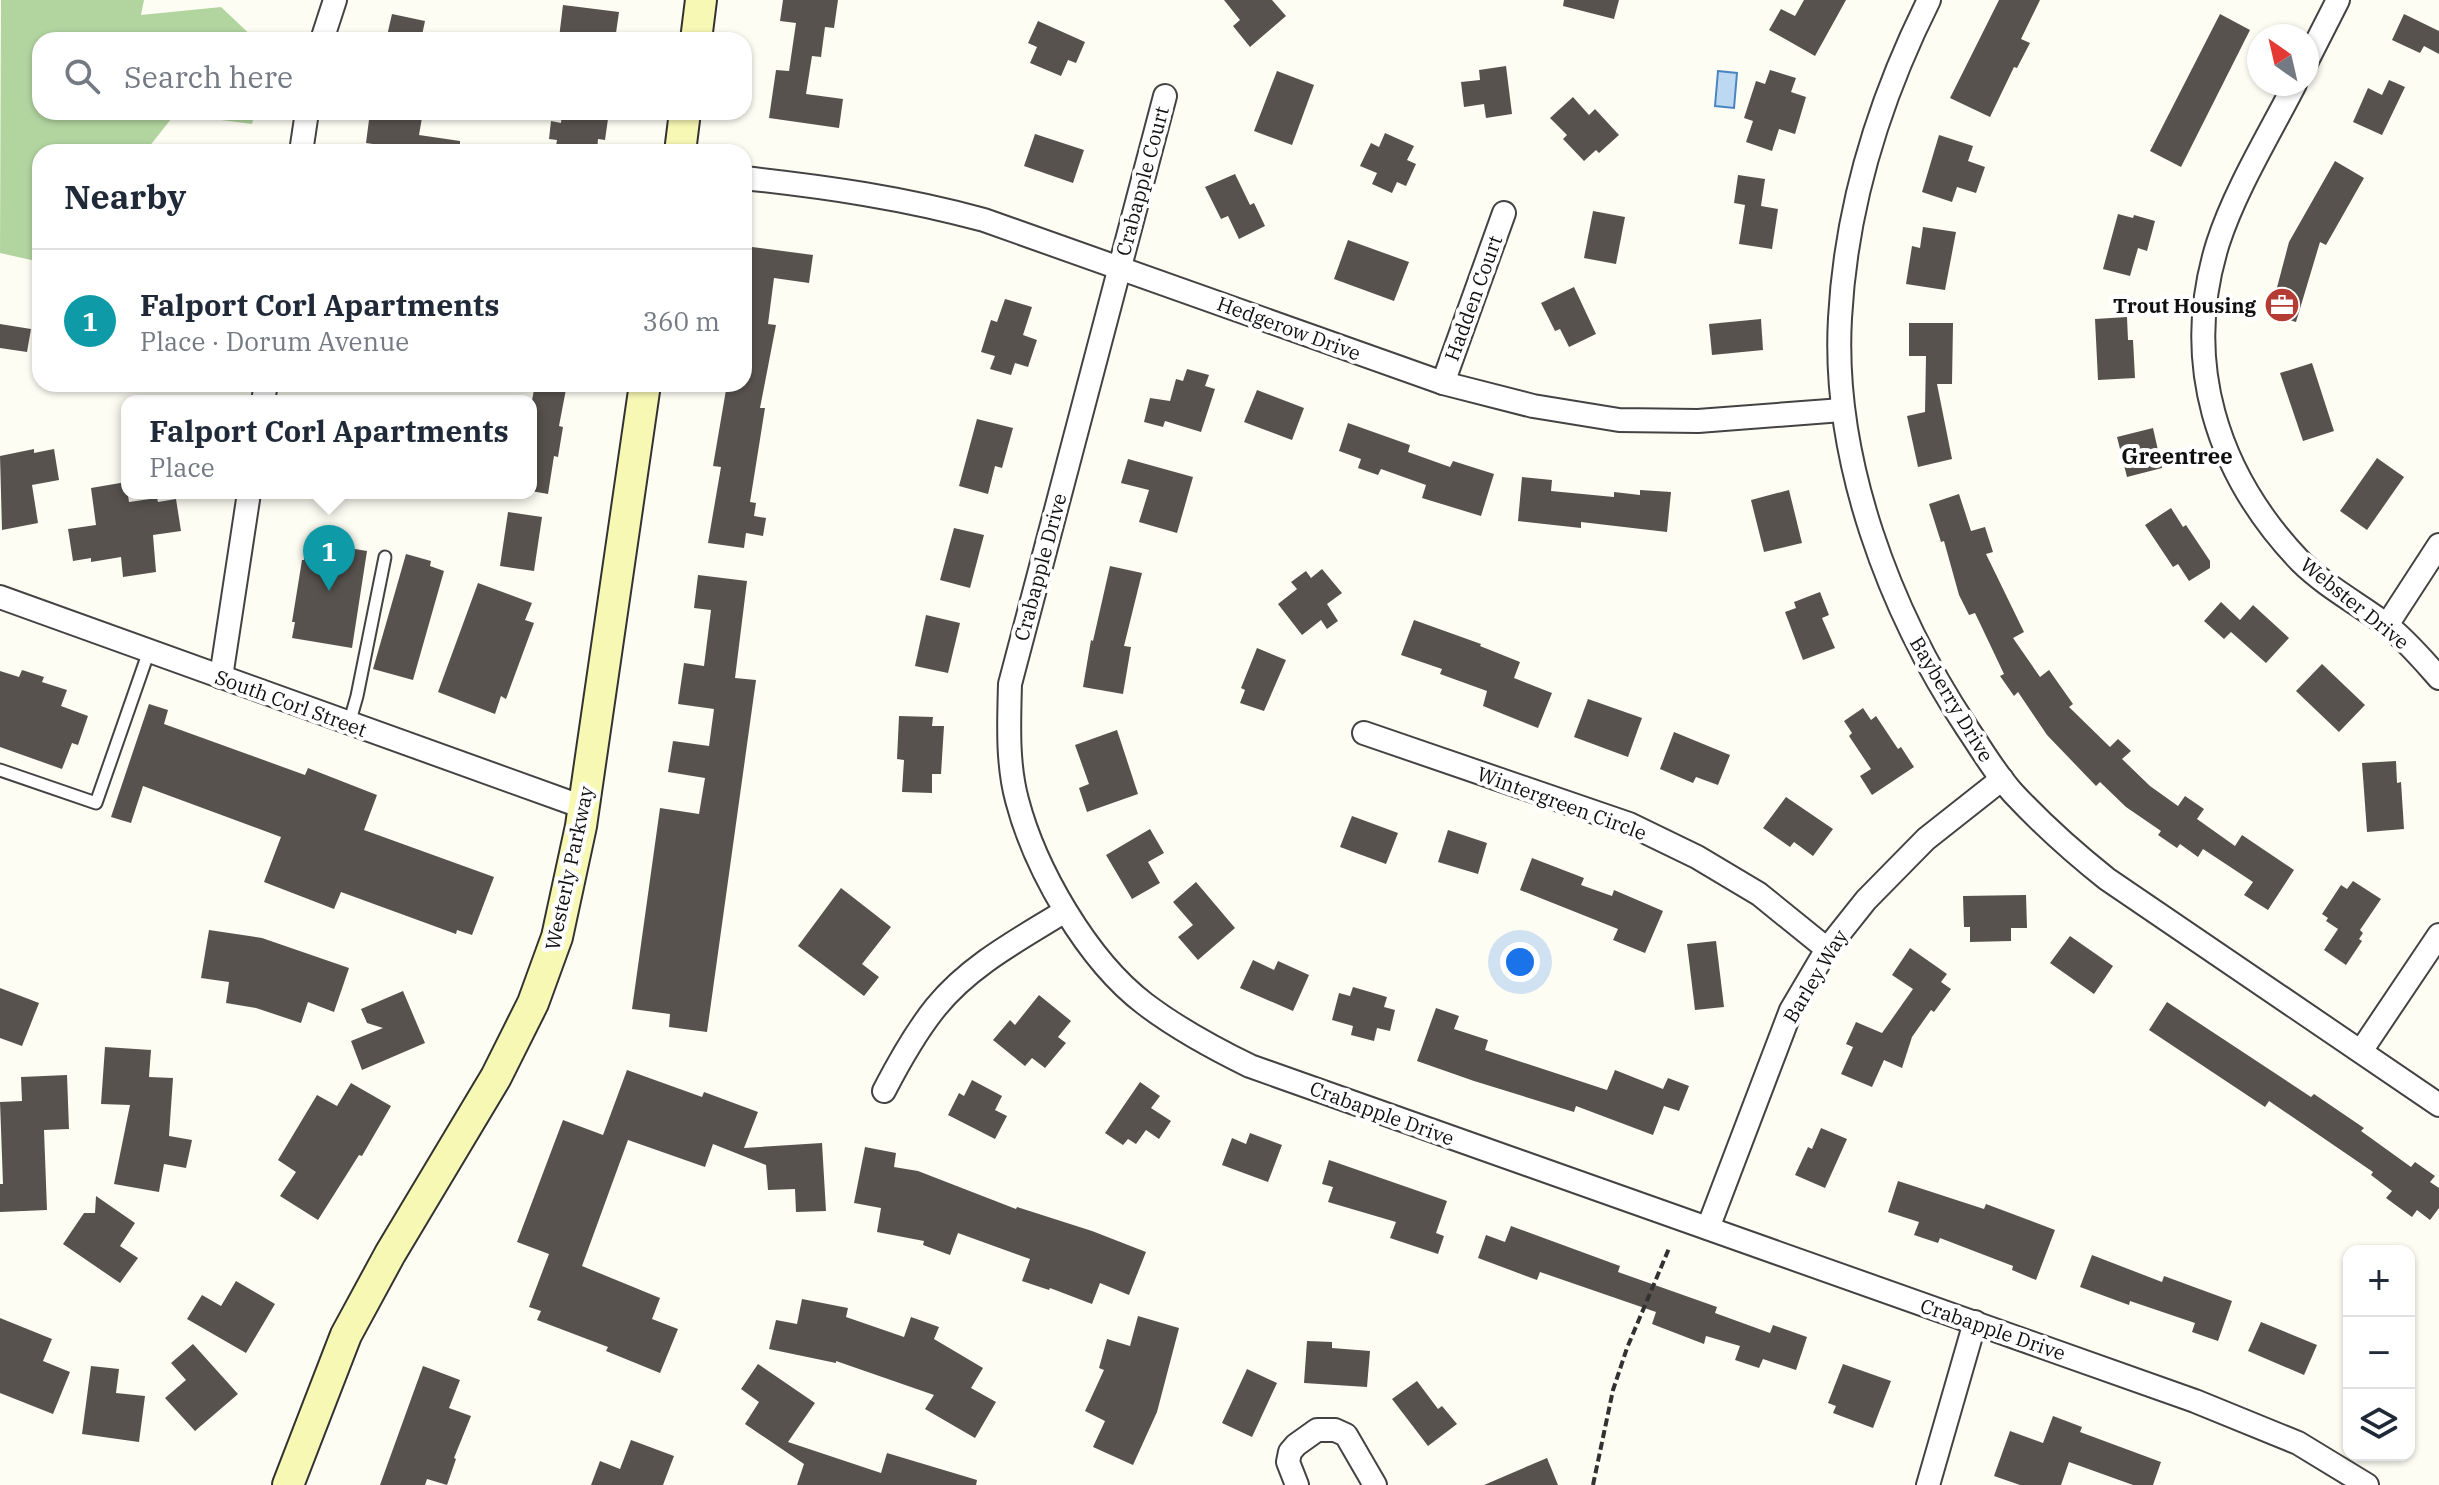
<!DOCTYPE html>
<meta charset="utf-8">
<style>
body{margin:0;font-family:"IBM Plex Serif",serif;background:#f2f2f3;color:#1f2937}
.controls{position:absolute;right:24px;bottom:24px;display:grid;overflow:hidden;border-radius:16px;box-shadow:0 2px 6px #0004}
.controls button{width:72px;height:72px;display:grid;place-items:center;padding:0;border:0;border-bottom:2px solid #e0e1e3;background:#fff;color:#1f2937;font:40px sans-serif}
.compass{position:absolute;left:2247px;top:24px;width:72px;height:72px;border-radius:50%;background:#fff;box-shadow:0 2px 6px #0004;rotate:326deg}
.you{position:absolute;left:1520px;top:962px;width:28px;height:28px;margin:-20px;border:6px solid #fff;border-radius:50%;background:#1a73e8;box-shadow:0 0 0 12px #1a73e833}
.badge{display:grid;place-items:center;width:52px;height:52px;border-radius:50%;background:#ea580c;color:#fff;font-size:26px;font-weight:700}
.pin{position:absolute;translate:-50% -66px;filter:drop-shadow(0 2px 4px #0008)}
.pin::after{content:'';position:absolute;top:42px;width:28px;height:24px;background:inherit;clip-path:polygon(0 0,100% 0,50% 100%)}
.popup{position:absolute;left:121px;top:395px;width:416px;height:104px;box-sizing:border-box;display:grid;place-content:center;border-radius:16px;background:#fff;filter:drop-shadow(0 2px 6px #0005);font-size:26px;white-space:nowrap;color:#747a83}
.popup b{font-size:30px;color:#1f2937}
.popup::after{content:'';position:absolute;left:50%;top:100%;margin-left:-16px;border:16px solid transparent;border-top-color:#fff}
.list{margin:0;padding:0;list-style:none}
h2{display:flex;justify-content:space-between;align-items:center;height:104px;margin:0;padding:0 32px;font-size:34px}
h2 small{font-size:26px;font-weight:400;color:#747a83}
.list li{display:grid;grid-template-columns:52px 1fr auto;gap:24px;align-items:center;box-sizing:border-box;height:144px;padding:0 32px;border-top:2px solid #e0e1e3}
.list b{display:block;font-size:30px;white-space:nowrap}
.list p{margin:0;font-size:26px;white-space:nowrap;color:#747a83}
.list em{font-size:26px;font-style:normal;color:#747a83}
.icon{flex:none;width:44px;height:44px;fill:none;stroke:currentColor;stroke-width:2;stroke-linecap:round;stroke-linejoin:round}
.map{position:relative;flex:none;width:2439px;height:1485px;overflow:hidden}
.search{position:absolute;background:#fff;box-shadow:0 2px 6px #0004;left:32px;top:32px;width:720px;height:88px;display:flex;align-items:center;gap:20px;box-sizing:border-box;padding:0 28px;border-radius:24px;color:#747a83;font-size:30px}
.panel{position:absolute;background:#fff;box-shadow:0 2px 6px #0004;left:32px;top:144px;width:720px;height:248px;border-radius:24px}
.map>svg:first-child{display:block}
.forest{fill:#b2d5a0}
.water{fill:#bdd8f1;stroke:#4a85c1;stroke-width:2}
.building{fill:#57524d}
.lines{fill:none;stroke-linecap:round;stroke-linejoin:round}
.service-casing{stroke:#434343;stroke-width:15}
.minor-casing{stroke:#434343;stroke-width:26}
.secondary-casing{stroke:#323232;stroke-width:34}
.path{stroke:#323232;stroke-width:4;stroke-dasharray:8 4;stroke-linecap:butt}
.service{stroke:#fff;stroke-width:11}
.minor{stroke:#fff;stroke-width:22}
.secondary{stroke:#f8f8b5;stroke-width:30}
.labels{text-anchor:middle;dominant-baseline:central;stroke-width:8;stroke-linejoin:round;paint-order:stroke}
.street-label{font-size:20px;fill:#101010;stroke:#fff}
.poi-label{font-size:20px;font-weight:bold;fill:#101010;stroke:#fff;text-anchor:end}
.neighbourhood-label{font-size:22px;font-weight:bold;fill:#101010;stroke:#fff}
</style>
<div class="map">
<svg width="2439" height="1485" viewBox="0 0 2439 1485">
<rect width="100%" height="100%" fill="#fefdf4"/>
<polygon class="forest" points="1,0 144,0 141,15 221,7 256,40 40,40 40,112 255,112 252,124 175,114 145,152 40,152 40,262 0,253"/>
<polygon class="water" points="1718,71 1737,73 1734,108 1715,106"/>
<g class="building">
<polygon points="783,0 838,0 834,28 825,27 821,57 812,56 806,94 843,99 839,128 769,118 776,70 789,71 796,23 780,21"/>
<polygon points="1224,0 1272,0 1286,16 1250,47 1233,26 1240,20"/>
<polygon points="1564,0 1619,0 1614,19 1563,6"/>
<polygon points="1804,0 1846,0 1815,56 1769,30 1781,9 1795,16"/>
<polygon points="1999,0 2040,0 2021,39 2030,43 2017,68 2014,67 1990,117 1950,98"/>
<polygon points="563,5 619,12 615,40 559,38"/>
<polygon points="392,14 425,21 421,40 386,40"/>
<polygon points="2220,14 2250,30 2181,167 2150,151"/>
<polygon points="2404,14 2439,31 2439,54 2424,46 2420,53 2392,40"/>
<polygon points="1038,21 1085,42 1076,63 1068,60 1061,76 1030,63 1037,47 1028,43"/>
<polygon points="1506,66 1512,114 1486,118 1484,104 1464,107 1461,82 1480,80 1479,70"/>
<polygon points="1770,70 1796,78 1791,92 1806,97 1795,134 1779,129 1772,151 1746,142 1753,121 1744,118 1756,81 1765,84"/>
<polygon points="1277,71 1314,85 1292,145 1254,131"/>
<polygon points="2389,80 2405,87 2382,135 2353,122 2368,88 2382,95"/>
<polygon points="1573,97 1589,115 1595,109 1619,135 1599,153 1596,150 1584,161 1563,139 1567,135 1550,118"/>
<polygon points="370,112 423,112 419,135 460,141 460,152 386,152 387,146 366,143"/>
<polygon points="562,112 609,112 605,140 598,139 597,152 555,152 557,140 549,139 551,121 561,123"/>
<polygon points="1385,133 1414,146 1407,160 1416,164 1406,186 1397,182 1392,193 1372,184 1377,173 1360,166 1371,143 1379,147"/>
<polygon points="1035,134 1084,150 1073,183 1024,166"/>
<polygon points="1939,135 1973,146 1968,161 1985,167 1976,193 1957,187 1952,202 1922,192"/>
<polygon points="2335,161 2364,178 2326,245 2320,242 2296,322 2270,314 2289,242"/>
<polygon points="1235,174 1250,205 1254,203 1265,226 1239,239 1228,216 1221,219 1205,187"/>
<polygon points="1738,175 1765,179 1761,206 1778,209 1772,249 1739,244 1745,205 1734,203"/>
<polygon points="1593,211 1625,217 1616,264 1584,258"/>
<polygon points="2118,214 2133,218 2134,215 2155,221 2147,251 2138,248 2130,276 2103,269"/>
<polygon points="1923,227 1956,232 1945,290 1906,284 1912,246 1920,248"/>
<polygon points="1348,240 1409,262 1394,301 1334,279"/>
<polygon points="744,246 813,255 809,283 774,278 768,324 776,325 760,408 765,408 750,502 756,503 754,516 766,518 763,536 746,533 744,548 708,543 721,467 713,466 727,384 744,384"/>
<polygon points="1574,287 1596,334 1569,347 1560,329 1555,331 1541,303"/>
<polygon points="1005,299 1032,307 1023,335 1037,340 1028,367 1015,363 1011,375 990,369 995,356 981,352 991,320 997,322"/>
<polygon points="2127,317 2128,340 2133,340 2135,378 2098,380 2095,319"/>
<polygon points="1761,319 1763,350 1712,355 1709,324"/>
<polygon points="1909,323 1953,323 1952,384 1937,384 1952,459 1918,467 1907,416 1925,412 1926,356 1909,356"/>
<polygon points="0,324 31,329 27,352 0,348"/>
<polygon points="2312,363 2334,431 2303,441 2280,373"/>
<polygon points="1187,369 1209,375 1205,386 1215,389 1201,432 1165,421 1163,427 1144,422 1150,398 1170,401 1176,379 1183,381"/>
<polygon points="535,384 567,384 559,426 563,427 558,457 554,456 548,494 531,491 531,406"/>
<polygon points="1257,390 1304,408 1292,440 1244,422"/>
<polygon points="977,419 1013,428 1002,468 995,466 988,494 959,486"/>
<polygon points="1348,423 1410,445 1408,452 1450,467 1453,461 1494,474 1481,516 1422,498 1426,485 1381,469 1378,475 1358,468 1361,459 1339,451"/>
<polygon points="2153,428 2162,468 2127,477 2117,437"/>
<polygon points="34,449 34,453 54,449 59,480 32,485 38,523 2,530 0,456"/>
<polygon points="2377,458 2404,477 2367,530 2340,511"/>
<polygon points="1128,459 1193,477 1177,533 1139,522 1149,490 1121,483"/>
<polygon points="1522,477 1552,480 1551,491 1614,497 1614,492 1640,495 1640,490 1671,492 1667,532 1581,522 1581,528 1518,521"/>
<polygon points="126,482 129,502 157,498 158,502 176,499 181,531 153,535 156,572 123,577 121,557 91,562 91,558 73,561 68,529 96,525 91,488"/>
<polygon points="1789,490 1802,543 1764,552 1751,500"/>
<polygon points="1959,494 1971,531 1985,527 1993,552 1986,554 2024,632 2013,638 2040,677 2049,670 2073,704 2069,707 2110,747 2118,739 2131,751 2122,759 2150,786 2178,806 2185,796 2204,809 2197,819 2235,846 2242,835 2294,870 2268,910 2244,895 2253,882 2203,849 2198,857 2180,844 2177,848 2158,835 2161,831 2126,807 2100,782 2096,786 2047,735 2018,692 2014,696 2000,676 2004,674 1975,613 1969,615 1959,595 1944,541 1941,542 1929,504"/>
<polygon points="2171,508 2183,527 2186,525 2210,561 2210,568 2189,581 2178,564 2173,567 2145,525"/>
<polygon points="508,512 542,517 534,571 500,566"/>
<polygon points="954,528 984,535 970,588 940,580"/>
<polygon points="307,541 367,551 352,648 292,638 295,622 292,622 302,560 304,560"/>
<polygon points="406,554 431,561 430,566 444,571 413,680 373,669"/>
<polygon points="1110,566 1142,573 1124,646 1131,647 1123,694 1083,687 1091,640 1093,641"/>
<polygon points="1322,569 1342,593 1327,604 1338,621 1327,629 1321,620 1302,635 1278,604 1297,589 1291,582 1306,571 1311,578"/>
<polygon points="698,575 747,581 735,678 756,680 707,1032 669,1027 670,1014 632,1009 660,808 699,814 705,778 668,772 673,741 709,746 714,709 678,704 684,663 704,666 711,610 694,608"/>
<polygon points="478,583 532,603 525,620 534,623 506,699 501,696 495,714 438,692"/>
<polygon points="1820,592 1829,615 1822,618 1835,648 1803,660 1785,612 1796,608 1794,602"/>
<polygon points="2221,602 2240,620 2253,605 2289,638 2266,663 2231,632 2224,639 2204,621"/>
<polygon points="926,615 960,623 948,673 915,666"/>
<polygon points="1414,620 1481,644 1480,646 1520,662 1514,678 1552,693 1538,728 1483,706 1487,691 1440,674 1442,669 1401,655"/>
<polygon points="1257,648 1286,660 1264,711 1240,703 1245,690 1241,688"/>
<polygon points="2322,664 2365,705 2339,732 2296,691"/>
<polygon points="22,670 44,677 42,682 67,690 61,706 88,716 78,745 72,743 62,769 0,747 0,671 19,677"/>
<polygon points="1588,699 1642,718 1628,757 1574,737"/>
<polygon points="149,704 168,710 164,724 305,775 308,768 377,795 364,830 494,877 472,935 457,930 456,934 341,892 334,909 264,882 281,837 143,786 131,823 111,817"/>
<polygon points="1863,708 1871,720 1876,716 1898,749 1901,747 1914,767 1872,795 1860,776 1871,769 1849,736 1852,733 1844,721"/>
<polygon points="899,716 933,717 932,726 944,726 941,774 932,774 932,793 902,792 904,760 897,759"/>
<polygon points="1117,730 1138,794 1087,812 1079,788 1089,784 1075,745"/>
<polygon points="1674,732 1730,755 1718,785 1696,777 1693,783 1660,769"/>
<polygon points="2396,761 2397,783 2401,782 2404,829 2367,832 2362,763"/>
<polygon points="1786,797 1833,829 1813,856 1794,842 1790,847 1763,828"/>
<polygon points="1352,816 1398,833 1386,864 1340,847"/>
<polygon points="1150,829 1164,853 1148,862 1160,883 1132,899 1106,855"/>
<polygon points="1448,830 1487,843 1478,874 1438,862"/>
<polygon points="1532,858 1584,878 1581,885 1612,896 1614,890 1663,911 1645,953 1613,940 1618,929 1520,890"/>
<polygon points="2353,881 2381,899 2360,930 2363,933 2359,939 2362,941 2346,965 2324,950 2338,929 2326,921 2328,918 2322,914 2341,885 2347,889"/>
<polygon points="1196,882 1235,928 1198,960 1178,937 1193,925 1173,902"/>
<polygon points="841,888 891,927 862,964 879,977 864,996 798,946"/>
<polygon points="2026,895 2027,928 2011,928 2011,941 1970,942 1970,927 1964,927 1963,896"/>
<polygon points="209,930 262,938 349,968 334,1012 308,1002 301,1023 256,1008 226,1003 229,982 201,978"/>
<polygon points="2070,936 2113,966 2094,994 2050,963"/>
<polygon points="1716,941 1724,1007 1695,1010 1687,944"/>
<polygon points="1910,948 1947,974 1941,982 1951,989 1934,1012 1931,1010 1912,1037 1902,1068 1884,1060 1872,1087 1841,1074 1853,1047 1846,1044 1856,1022 1882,1033 1913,989 1892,975"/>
<polygon points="1253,960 1274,970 1278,961 1309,975 1293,1011 1240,988"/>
<polygon points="1353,987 1387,997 1384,1007 1395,1010 1390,1031 1377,1028 1374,1041 1351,1035 1353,1026 1332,1020 1339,993 1350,996"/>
<polygon points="0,988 39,1003 22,1046 0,1038"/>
<polygon points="403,991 425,1043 362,1070 351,1041 383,1028 367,1023 361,1009"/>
<polygon points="1039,995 1071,1021 1058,1037 1066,1043 1045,1068 1032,1058 1025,1066 993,1040 1010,1020 1015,1025"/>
<polygon points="2167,1002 2311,1097 2314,1094 2364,1128 2361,1131 2411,1167 2415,1162 2435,1176 2430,1182 2439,1188 2439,1208 2430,1220 2417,1210 2412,1217 2386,1198 2392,1191 2371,1175 2373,1172 2269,1101 2265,1107 2149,1030"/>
<polygon points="1436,1008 1459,1016 1454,1029 1488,1040 1485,1050 1607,1090 1615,1070 1663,1089 1668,1078 1689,1086 1679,1111 1664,1106 1653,1135 1576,1106 1574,1112 1474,1081 1417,1061"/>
<polygon points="105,1047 151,1050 149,1077 173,1078 169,1136 192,1140 186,1168 164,1164 159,1192 114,1184 130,1105 101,1104"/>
<polygon points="627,1070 702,1097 704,1092 758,1112 744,1148 822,1143 826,1211 796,1212 795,1189 768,1190 766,1165 713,1144 705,1167 628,1140 582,1266 660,1298 652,1319 678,1329 660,1373 606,1351 608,1347 537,1320 541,1311 529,1307 549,1254 517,1242 563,1120 603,1135"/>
<polygon points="67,1075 69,1129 44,1130 47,1210 0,1212 0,1184 3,1184 0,1102 22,1101 21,1077"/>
<polygon points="972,1080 1002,1096 995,1110 1007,1116 995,1139 948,1115 959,1093 964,1096"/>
<polygon points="1140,1082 1160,1096 1151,1108 1171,1121 1159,1139 1146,1130 1136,1144 1128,1139 1123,1145 1105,1133"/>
<polygon points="351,1083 391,1106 362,1156 359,1155 318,1220 280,1196 296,1172 278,1160 317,1095 337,1106"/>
<polygon points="1821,1128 1847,1139 1825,1188 1795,1175 1808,1147 1812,1149"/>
<polygon points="1250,1133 1282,1145 1268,1182 1222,1165 1232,1138 1246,1144"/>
<polygon points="865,1147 896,1153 894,1167 918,1171 1016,1209 1017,1207 1092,1231 1146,1252 1129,1295 1100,1283 1092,1304 1050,1288 1049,1290 1022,1281 1030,1259 958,1233 950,1255 923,1245 924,1241 877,1232 881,1208 854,1203"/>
<polygon points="1329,1160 1447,1201 1436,1233 1444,1236 1438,1254 1390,1238 1396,1222 1328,1202 1333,1187 1322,1184"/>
<polygon points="1898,1181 1984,1209 1986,1204 2055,1230 2036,1280 2012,1270 2013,1266 1940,1238 1938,1243 1914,1235 1919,1222 1888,1212"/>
<polygon points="96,1196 135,1223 120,1246 138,1258 120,1283 63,1244 84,1213 95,1213"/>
<polygon points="1511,1226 1620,1266 1618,1272 1717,1307 1715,1313 1770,1333 1773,1325 1807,1337 1796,1370 1763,1359 1759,1368 1735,1360 1740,1346 1706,1336 1704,1344 1652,1324 1656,1312 1540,1272 1537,1280 1478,1258 1486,1235 1505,1242"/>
<polygon points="2092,1255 2162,1282 2164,1276 2232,1301 2218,1341 2192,1332 2195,1323 2130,1301 2129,1305 2080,1287"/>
<polygon points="236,1281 275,1304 246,1353 187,1319 202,1295 221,1306"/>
<polygon points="802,1299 848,1308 846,1317 904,1337 911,1317 939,1327 934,1339 983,1368 971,1388 996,1402 975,1438 925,1409 934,1395 836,1361 836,1363 769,1349 776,1320 797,1324"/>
<polygon points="1138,1316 1179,1328 1157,1412 1133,1465 1093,1447 1105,1421 1085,1411 1104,1370 1099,1368 1107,1339 1130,1346"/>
<polygon points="0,1318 52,1339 43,1361 70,1372 53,1414 0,1393"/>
<polygon points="2261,1322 2317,1345 2304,1375 2248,1351"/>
<polygon points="1307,1341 1332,1342 1332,1348 1370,1351 1367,1387 1304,1383"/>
<polygon points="193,1344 238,1394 195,1431 165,1398 186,1380 171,1363"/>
<polygon points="758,1364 815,1403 788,1442 881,1473 887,1453 977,1480 976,1485 797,1485 804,1464 745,1424 759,1402 741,1389"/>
<polygon points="1843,1364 1891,1381 1873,1428 1833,1413 1836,1406 1828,1403"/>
<polygon points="91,1366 119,1369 116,1393 145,1396 139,1442 82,1434"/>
<polygon points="423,1366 460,1380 449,1408 471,1416 454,1458 456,1459 447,1485 427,1479 425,1485 380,1485"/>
<polygon points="1247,1369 1277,1383 1252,1437 1222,1423"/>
<polygon points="1417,1381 1438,1409 1442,1406 1457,1424 1428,1446 1392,1399"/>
<polygon points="2053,1416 2082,1427 2080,1432 2161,1462 2153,1485 2133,1485 2069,1462 2061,1485 2020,1485 1994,1476 2010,1431 2043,1443"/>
<polygon points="631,1440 674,1456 663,1485 591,1485 600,1461 620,1469"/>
<polygon points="1547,1458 1558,1485 1484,1485"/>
</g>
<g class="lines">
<defs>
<g id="service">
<polyline points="349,724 357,696 385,557"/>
<polyline points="0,770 96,803 149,651"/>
</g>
<g id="minor">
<path d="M1929,0c-50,100 -83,206 -89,318 -8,142 50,294 127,410 15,22 28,45 46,65 29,31 60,59 94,86l332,226"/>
<polyline points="322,40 335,0"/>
<polyline points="2307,61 2338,0"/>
<path d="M2295,84c-25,49 -60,106 -77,159 -37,118 -2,230 82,318 26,26 59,43 88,65 19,15 35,34 51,52"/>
<path d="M1165,96l-155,588c-1,38 -3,79 7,116 18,69 70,160 128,204 33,25 68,44 105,62l945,335 103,42 69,42"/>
<polyline points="301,152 307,112"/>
<path d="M744,178c83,9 159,20 240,42l459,163 90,23 86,14 79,1 144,-11"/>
<polyline points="1443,383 1504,213"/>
<polyline points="263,401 266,384"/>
<polyline points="0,597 583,807"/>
<polyline points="2387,625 2439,545"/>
<polyline points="221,677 249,493"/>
<polyline points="1364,733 1629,824 1697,857 1759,894 1827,949"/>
<polyline points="2361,1051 2439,935"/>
<path d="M884,1091c15,-29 31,-58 52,-84 34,-42 84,-68 129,-96"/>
<polyline points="1708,1228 1791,1010 1827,949 1866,900 1926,839 2002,779"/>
<polyline points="1297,1485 1288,1462 1290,1452 1296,1445 1317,1430 1335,1430 1346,1435 1375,1485"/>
<polyline points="1928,1485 1975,1322"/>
</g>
<g id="secondary">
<polyline points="696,40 701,0"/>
<polyline points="680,152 685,112"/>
<polyline points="288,1485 346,1335 390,1254 496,1077 533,1003 557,937 581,826 645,384"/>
</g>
</defs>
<use href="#service" class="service-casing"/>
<use href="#minor" class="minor-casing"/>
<use href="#secondary" class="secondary-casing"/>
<polyline class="path" points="1593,1485 1613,1390 1627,1348 1670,1246"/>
<use href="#service" class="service"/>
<use href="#minor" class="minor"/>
<use href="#secondary" class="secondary"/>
</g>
<defs>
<symbol id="office-disc" viewBox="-11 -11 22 22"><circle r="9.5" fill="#b43c34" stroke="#fff"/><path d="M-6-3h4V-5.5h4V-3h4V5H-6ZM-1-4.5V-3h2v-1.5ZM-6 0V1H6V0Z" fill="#fff"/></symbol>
</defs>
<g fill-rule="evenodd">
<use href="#office-disc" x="2262" y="285" width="40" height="40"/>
</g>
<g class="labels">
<g class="street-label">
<text transform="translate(1142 181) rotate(-75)">Crabapple Court</text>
<text transform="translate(1473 298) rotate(-70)">Hadden Court</text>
<text transform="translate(1289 328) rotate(20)">Hedgerow Drive</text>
<text transform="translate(1040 567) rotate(-75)">Crabapple Drive</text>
<text transform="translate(2355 603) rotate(39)">Webster Drive</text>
<text transform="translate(1952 699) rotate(59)">Bayberry Drive</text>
<text transform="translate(291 703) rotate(20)">South Corl Street</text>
<text transform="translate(1562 803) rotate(20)">Wintergreen Circle</text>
<text transform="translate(569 868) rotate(-78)">Westerly Parkway</text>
<text transform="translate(1815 976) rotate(-59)">Barley Way</text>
<text transform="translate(1382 1113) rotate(20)">Crabapple Drive</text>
<text transform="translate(1993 1329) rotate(19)">Crabapple Drive</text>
</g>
<g class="poi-label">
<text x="2256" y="305">Trout Housing</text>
</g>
<g class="neighbourhood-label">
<text x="2177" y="455">Greentree</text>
</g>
</g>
</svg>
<div class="controls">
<button>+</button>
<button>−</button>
<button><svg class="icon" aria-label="layers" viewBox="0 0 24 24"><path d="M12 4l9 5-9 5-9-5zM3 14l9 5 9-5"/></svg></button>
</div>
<svg class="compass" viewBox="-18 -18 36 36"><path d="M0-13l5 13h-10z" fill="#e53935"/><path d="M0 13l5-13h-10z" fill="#747a83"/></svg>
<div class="you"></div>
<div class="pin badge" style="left:329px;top:591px;background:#0f9aa8">1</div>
<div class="popup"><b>Falport Corl Apartments</b>Place</div>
<div class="search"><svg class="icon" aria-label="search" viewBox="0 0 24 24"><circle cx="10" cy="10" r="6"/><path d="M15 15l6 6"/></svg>Search here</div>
<section class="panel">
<h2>Nearby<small></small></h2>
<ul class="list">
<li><span class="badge" style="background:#0f9aa8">1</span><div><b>Falport Corl Apartments</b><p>Place · Dorum Avenue</p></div><em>360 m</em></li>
</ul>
</section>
</div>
